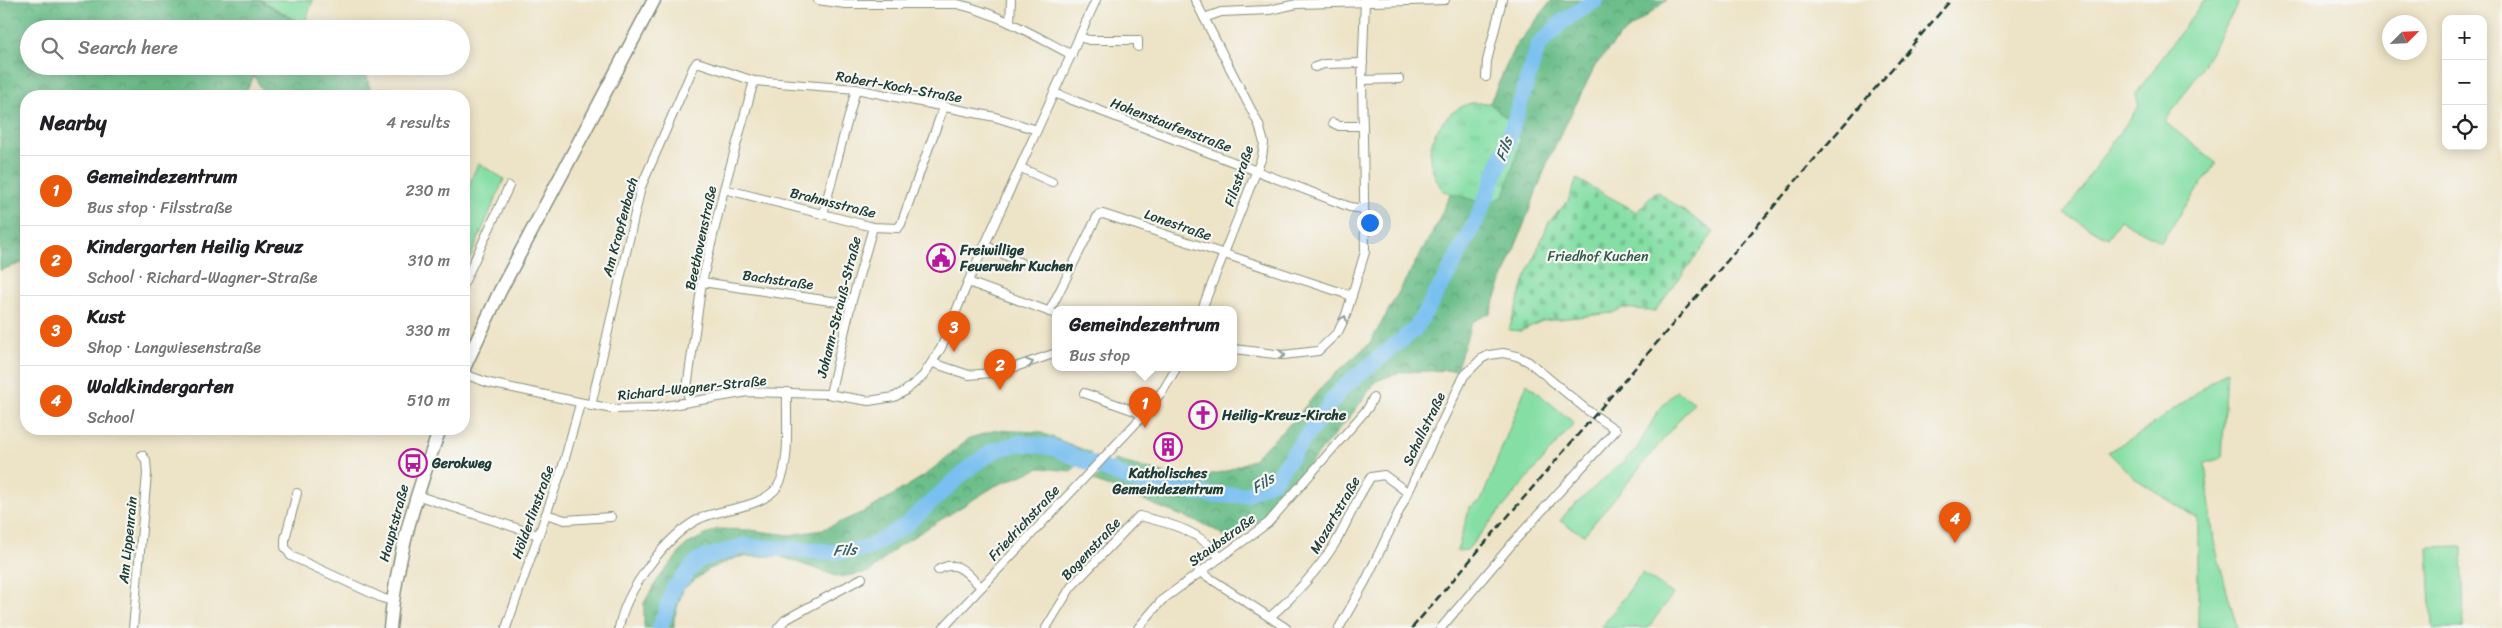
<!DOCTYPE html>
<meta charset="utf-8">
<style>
body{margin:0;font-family:Sriracha,sans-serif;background:#f6f6f6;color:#202124}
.controls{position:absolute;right:15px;top:15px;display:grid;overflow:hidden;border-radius:10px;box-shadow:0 2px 12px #0003}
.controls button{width:45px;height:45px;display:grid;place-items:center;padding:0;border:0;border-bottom:1px solid #e0e0e0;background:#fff;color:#202124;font:25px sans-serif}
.compass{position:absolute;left:2382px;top:15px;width:45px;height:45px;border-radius:50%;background:#fff;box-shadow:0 2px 12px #0003;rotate:66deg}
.you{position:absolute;left:1369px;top:222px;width:18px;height:18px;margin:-12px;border:4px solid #fff;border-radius:50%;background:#1a73e8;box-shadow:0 0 0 8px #1a73e833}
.badge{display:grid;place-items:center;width:32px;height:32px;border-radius:50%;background:#ea580c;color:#fff;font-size:16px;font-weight:700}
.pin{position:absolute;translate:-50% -41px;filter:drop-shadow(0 1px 2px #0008)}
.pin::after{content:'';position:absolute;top:26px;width:18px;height:15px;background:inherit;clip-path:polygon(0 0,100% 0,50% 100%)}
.popup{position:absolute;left:1052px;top:306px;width:185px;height:65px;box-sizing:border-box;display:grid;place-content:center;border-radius:10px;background:#fff;filter:drop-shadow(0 1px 4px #0005);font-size:16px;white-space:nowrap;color:#757577}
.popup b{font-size:19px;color:#202124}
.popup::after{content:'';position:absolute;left:50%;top:100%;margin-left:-10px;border:10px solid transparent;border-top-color:#fff}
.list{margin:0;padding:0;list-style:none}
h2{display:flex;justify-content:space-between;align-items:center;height:65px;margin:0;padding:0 20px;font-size:21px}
h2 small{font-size:16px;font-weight:400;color:#757577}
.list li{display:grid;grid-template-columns:32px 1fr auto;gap:15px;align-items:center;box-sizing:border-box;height:70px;padding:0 20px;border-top:1px solid #e0e0e0}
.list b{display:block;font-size:19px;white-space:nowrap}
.list p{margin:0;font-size:16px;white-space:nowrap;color:#757577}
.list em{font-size:16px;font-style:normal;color:#757577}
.icon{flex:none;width:28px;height:28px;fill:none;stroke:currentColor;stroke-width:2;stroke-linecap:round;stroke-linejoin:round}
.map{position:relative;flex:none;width:2502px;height:628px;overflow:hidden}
.search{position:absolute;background:#fff;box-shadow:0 2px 12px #0003;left:20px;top:20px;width:450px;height:55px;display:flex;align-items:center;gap:12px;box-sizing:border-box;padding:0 18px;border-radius:28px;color:#757577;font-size:19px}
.panel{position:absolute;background:#fff;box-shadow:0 2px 12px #0003;left:20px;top:90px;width:450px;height:345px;border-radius:20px}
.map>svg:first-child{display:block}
.grass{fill:#85dfa5;stroke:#528e6c}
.forest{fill:url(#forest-crowns);stroke:#467e5f}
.cemetery{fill:url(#cemetery-stones);stroke:#528e6c}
.park{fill:url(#park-tufts);stroke:#528e6c}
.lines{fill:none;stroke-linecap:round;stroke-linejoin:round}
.river{stroke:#79bff0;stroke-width:16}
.street-casing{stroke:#86907d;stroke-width:10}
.primary-casing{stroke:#86907d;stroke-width:15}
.street{stroke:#fff;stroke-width:8}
.primary{stroke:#fff;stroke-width:12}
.rail{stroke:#1f3d34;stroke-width:2.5;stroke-dasharray:8 4;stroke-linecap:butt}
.oneway{stroke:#8f9e9a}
.labels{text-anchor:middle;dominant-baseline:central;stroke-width:4.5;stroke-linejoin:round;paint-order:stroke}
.street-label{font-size:14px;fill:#1f3d34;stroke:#f6f6f2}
.poi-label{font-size:14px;font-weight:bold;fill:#1f3d34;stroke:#f6f6f2;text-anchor:start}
.park-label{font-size:14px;fill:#335d4b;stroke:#f6f6f2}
.water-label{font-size:15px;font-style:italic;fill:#365e63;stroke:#f6f6f2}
</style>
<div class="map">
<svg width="2502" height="628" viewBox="0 0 2502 628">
<defs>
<pattern id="forest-crowns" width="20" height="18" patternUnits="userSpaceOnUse" patternTransform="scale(1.25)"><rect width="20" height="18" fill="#6cbe8a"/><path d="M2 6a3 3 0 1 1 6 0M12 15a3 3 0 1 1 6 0" fill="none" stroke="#589c72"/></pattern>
<pattern id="cemetery-stones" width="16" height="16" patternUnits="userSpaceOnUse" patternTransform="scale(1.25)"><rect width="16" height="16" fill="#85dfa5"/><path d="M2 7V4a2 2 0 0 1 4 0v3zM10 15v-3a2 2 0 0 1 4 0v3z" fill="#72c08f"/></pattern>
<pattern id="park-tufts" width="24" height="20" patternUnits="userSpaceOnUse" patternTransform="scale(1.25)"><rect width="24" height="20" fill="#85dfa5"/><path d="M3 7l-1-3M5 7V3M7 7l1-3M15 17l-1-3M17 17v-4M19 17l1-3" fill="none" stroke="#72c08f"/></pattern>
</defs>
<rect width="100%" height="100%" fill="#f6f6f2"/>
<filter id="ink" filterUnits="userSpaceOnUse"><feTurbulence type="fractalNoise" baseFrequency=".02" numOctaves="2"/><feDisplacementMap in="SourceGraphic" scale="10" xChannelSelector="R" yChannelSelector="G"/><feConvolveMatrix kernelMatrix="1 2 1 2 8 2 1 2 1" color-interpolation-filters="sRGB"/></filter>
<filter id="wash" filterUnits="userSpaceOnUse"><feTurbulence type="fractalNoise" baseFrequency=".0096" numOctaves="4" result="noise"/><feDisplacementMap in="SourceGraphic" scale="20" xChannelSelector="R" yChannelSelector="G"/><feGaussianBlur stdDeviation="1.12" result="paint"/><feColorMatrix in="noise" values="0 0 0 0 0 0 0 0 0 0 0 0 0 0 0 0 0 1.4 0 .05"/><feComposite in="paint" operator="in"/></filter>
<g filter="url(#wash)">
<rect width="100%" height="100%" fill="#ede3c6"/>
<g class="grass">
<polygon points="261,0 313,0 304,25"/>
<polygon points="2204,0 2240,0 2200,70 2165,122 2216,163 2161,242 2120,220 2107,238 2065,214 2099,161 2139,106 2136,94"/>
<polygon points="478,163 504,179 470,258 464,254 464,198"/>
<polygon points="2227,371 2222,458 2205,463 2214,542 2237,628 2198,628 2198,519 2133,477 2108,452 2142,432"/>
<polygon points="1527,384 1574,423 1467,550 1457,551 1470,507 1481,501"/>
<polygon points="1676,391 1694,402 1584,535 1560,521 1568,511 1636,450 1658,411"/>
<polygon points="2462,546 2464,628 2432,628 2428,547"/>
<polygon points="1642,573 1673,594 1648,628 1601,628"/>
</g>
<g class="forest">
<polygon points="0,0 260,0 308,29 29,29 29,66 364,66 372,96 266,96 254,76 244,96 26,96 26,262 0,270"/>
<polygon points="1552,0 1667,0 1619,37 1595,66 1550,156 1490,313 1472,322 1456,370 1400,372 1376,381 1355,410 1265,517 1231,540 1210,527 1094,481 1115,460 1185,479 1223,472 1252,460 1293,421 1325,383 1370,343 1437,224 1514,48"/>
<polygon points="996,430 1039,432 1091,453 1071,471 1040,468 995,486 897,547 870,572 839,577 779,556 738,557 709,569 683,589 674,618 674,628 644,628 644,603 658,579 686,545 717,529 750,530 789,535 822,530 868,510 924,476 970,438"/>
</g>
<polygon class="cemetery" points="1577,179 1637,212 1656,191 1714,232 1655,311 1623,308 1612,313 1542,321 1521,331 1509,330 1525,279 1549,222 1568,201"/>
<path class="park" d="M1472,103h17l22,19 10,18 -17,56 -17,8 -44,-13c-6,-10 -12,-21 -13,-33 -1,-25 19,-50 42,-55z"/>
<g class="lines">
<polyline class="river" points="660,628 674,588 698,560 743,546 834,552 867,549 906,525 971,466 995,450 1020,443 1051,447 1147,486 1212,495 1245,495 1274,480 1341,389 1415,329 1447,276 1481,211 1507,144 1538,46 1563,21 1596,0"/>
</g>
</g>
<g filter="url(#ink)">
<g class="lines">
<defs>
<g id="street">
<path d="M818,0l27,4h112c41,9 78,32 115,51"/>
<polyline points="1195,0 1259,125 1264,143 1262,157 1202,309"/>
<polyline points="1204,18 1221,12 1269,10 1297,4 1445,0"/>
<polyline points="1010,23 1011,0"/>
<polyline points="1079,37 1089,40 1138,40 1138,47"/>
<polyline points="1315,67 1324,64 1363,63"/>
<polyline points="1486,77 1487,61 1502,0"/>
<polyline points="1362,80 1399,79"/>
<polyline points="1054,93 1350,207 1364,209"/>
<polyline points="1333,123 1339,126 1363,126"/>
<polyline points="1021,168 1052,182"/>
<polyline points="724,189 873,227 898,228 901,224 944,106"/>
<polyline points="823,214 856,89"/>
<polyline points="985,245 1021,263"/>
<polyline points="702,282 851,304"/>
<polyline points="968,282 1056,314"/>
<polyline points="464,283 509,186"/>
<polyline points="1049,312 1098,215 1103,214 1352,296"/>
<polyline points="1234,349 1283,355 1318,351 1338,332 1346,315 1365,252 1362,80 1365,0"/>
<polyline points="933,363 969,375 1001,372 1056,353"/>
<polyline points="464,374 489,383 612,409 654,408 748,392 827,394 869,401 894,397 905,391 923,376 941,348 968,282 1096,0"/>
<polyline points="1084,393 1135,411 1142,416"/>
<polyline points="830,394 851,304 873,227"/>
<polyline points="689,402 687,388 702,282 724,189 754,81"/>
<polyline points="591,406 641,187 693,68 697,62 754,81 856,89 995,117 1037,130"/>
<polyline points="297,493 285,539 285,547 291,556 382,598 392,601"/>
<polyline points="416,495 538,535"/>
<polyline points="546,514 565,520 611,517"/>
<path d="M938,570c20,-12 29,4 43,17"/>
<polyline points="1199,571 1286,628"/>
<path d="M1270,617c25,-22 46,-44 64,-72 14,-22 22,-47 37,-68l13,-2 23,17"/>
<polyline points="133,628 147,474 146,460 142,455"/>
<polyline points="506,628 562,469 580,404"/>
<path d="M619,628c6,-37 48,-94 82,-110 23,-10 62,-10 77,-32 13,-20 8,-70 9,-94"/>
<polyline points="778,628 785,620 862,578"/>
<polyline points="943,628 1139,420 1164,389 1177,367"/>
<path d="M1046,628l25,-41 68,-71c30,7 63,15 81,42"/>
<polyline points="1138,628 1162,600 1268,523 1368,408 1373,398"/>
<polyline points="1339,628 1366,580 1464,376 1481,359 1489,355 1503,353 1517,356 1529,362 1587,410 1616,430 1517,538 1441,628"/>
</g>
<g id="primary">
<polyline points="464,368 500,291 654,0"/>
<path d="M390,628c6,-70 26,-134 50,-199"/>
</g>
</defs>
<use href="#street" class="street-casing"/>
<use href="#primary" class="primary-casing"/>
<use href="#street" class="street"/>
<use href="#primary" class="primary"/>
<polyline class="rail" points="1412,628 1951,0"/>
</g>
<defs><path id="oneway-chevron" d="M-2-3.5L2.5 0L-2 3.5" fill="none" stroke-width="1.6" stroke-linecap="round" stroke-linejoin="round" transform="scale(1.25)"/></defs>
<g class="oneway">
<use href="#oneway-chevron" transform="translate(1344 319) rotate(-68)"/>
<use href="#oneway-chevron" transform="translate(1282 355) rotate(2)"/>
<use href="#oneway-chevron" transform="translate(1030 363) rotate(-18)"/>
</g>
</g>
<defs>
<symbol id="civic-ring" viewBox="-11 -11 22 22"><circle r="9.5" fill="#f6f6f2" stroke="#b5179e" stroke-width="1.5"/><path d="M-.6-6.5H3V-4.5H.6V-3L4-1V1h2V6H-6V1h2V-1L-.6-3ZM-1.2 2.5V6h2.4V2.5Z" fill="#b5179e"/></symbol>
<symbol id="church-ring" viewBox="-11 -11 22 22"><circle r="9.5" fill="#f6f6f2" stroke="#b5179e" stroke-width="1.5"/><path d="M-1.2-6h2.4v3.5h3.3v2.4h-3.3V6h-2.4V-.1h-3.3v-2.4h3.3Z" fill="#b5179e"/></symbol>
<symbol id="building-ring" viewBox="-11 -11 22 22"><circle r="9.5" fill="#f6f6f2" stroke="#b5179e" stroke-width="1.5"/><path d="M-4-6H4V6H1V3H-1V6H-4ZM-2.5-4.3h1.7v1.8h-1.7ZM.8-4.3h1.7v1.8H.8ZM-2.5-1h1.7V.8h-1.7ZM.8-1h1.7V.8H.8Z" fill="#b5179e"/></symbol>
<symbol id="bus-ring" viewBox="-11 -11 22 22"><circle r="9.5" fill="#f6f6f2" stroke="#b5179e" stroke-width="1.5"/><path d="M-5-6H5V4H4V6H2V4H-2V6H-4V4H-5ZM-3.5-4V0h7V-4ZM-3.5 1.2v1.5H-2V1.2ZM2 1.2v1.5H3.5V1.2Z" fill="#b5179e"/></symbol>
</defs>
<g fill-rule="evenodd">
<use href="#civic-ring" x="925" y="242" width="32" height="32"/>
<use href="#church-ring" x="1187" y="399" width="32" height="32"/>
<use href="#building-ring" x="1152" y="431" width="32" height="32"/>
<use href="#bus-ring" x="397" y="447" width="32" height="32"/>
</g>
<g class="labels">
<g class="street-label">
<text transform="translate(899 87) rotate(10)">Robert-Koch-Straße</text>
<text transform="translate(1171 125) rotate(21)">Hohenstaufenstraße</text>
<text transform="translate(1239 176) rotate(-71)">Filsstraße</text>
<text transform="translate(833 203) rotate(14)">Brahmsstraße</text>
<text transform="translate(1178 225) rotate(19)">Lonestraße</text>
<text transform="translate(620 227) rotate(-75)">Am Krapfenbach</text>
<text transform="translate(701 238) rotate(-78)">Beethovenstraße</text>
<text transform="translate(778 280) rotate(8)">Bachstraße</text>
<text transform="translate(839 307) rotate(-76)">Johann-Strauß-Straße</text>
<text transform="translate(692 388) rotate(-6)">Richard-Wagner-Straße</text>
<text transform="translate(1424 429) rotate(-64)">Schallstraße</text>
<text transform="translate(533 512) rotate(-70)">Hölderlinstraße</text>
<text transform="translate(1335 515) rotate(-60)">Mozartstraße</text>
<text transform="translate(394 523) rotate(-75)">Hauptstraße</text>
<text transform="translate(1024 523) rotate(-47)">Friedrichstraße</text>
<text transform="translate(128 540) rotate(-84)">Am Lippenrain</text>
<text transform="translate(1222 540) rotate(-36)">Staubstraße</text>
<text transform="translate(1091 549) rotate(-47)">Bogenstraße</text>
</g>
<g class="poi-label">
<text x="960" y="250">Freiwillige<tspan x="960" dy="16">Feuerwehr Kuchen</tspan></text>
<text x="1222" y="415">Heilig-Kreuz-Kirche</text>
<text x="432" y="463">Gerokweg</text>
<text x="1168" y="473" text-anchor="middle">Katholisches<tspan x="1168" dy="16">Gemeindezentrum</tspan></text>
</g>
<g class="park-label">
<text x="1598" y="256">Friedhof Kuchen</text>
</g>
<g class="water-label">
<text transform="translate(1504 149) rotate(-70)">Fils</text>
<text transform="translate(1263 483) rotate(-33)">Fils</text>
<text transform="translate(845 550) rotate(-3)">Fils</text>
</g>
</g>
</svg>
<div class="controls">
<button>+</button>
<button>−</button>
<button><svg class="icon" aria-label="locate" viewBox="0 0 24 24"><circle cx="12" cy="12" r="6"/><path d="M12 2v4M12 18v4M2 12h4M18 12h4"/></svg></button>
</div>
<svg class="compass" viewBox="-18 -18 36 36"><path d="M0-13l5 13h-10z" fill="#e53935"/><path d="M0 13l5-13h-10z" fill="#757577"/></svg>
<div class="you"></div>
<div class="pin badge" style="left:1145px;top:428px">1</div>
<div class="popup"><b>Gemeindezentrum</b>Bus stop</div>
<div class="pin badge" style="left:1000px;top:390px">2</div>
<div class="pin badge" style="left:954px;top:352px">3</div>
<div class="pin badge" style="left:1955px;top:543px">4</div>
<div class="search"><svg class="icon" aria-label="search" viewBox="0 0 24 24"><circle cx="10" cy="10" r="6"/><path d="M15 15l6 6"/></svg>Search here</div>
<section class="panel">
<h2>Nearby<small>4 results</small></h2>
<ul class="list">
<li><span class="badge">1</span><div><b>Gemeindezentrum</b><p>Bus stop · Filsstraße</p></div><em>230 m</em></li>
<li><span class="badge">2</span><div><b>Kindergarten Heilig Kreuz</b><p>School · Richard-Wagner-Straße</p></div><em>310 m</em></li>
<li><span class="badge">3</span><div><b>Kust</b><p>Shop · Langwiesenstraße</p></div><em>330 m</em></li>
<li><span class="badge">4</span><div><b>Waldkindergarten</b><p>School</p></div><em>510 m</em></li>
</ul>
</section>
</div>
